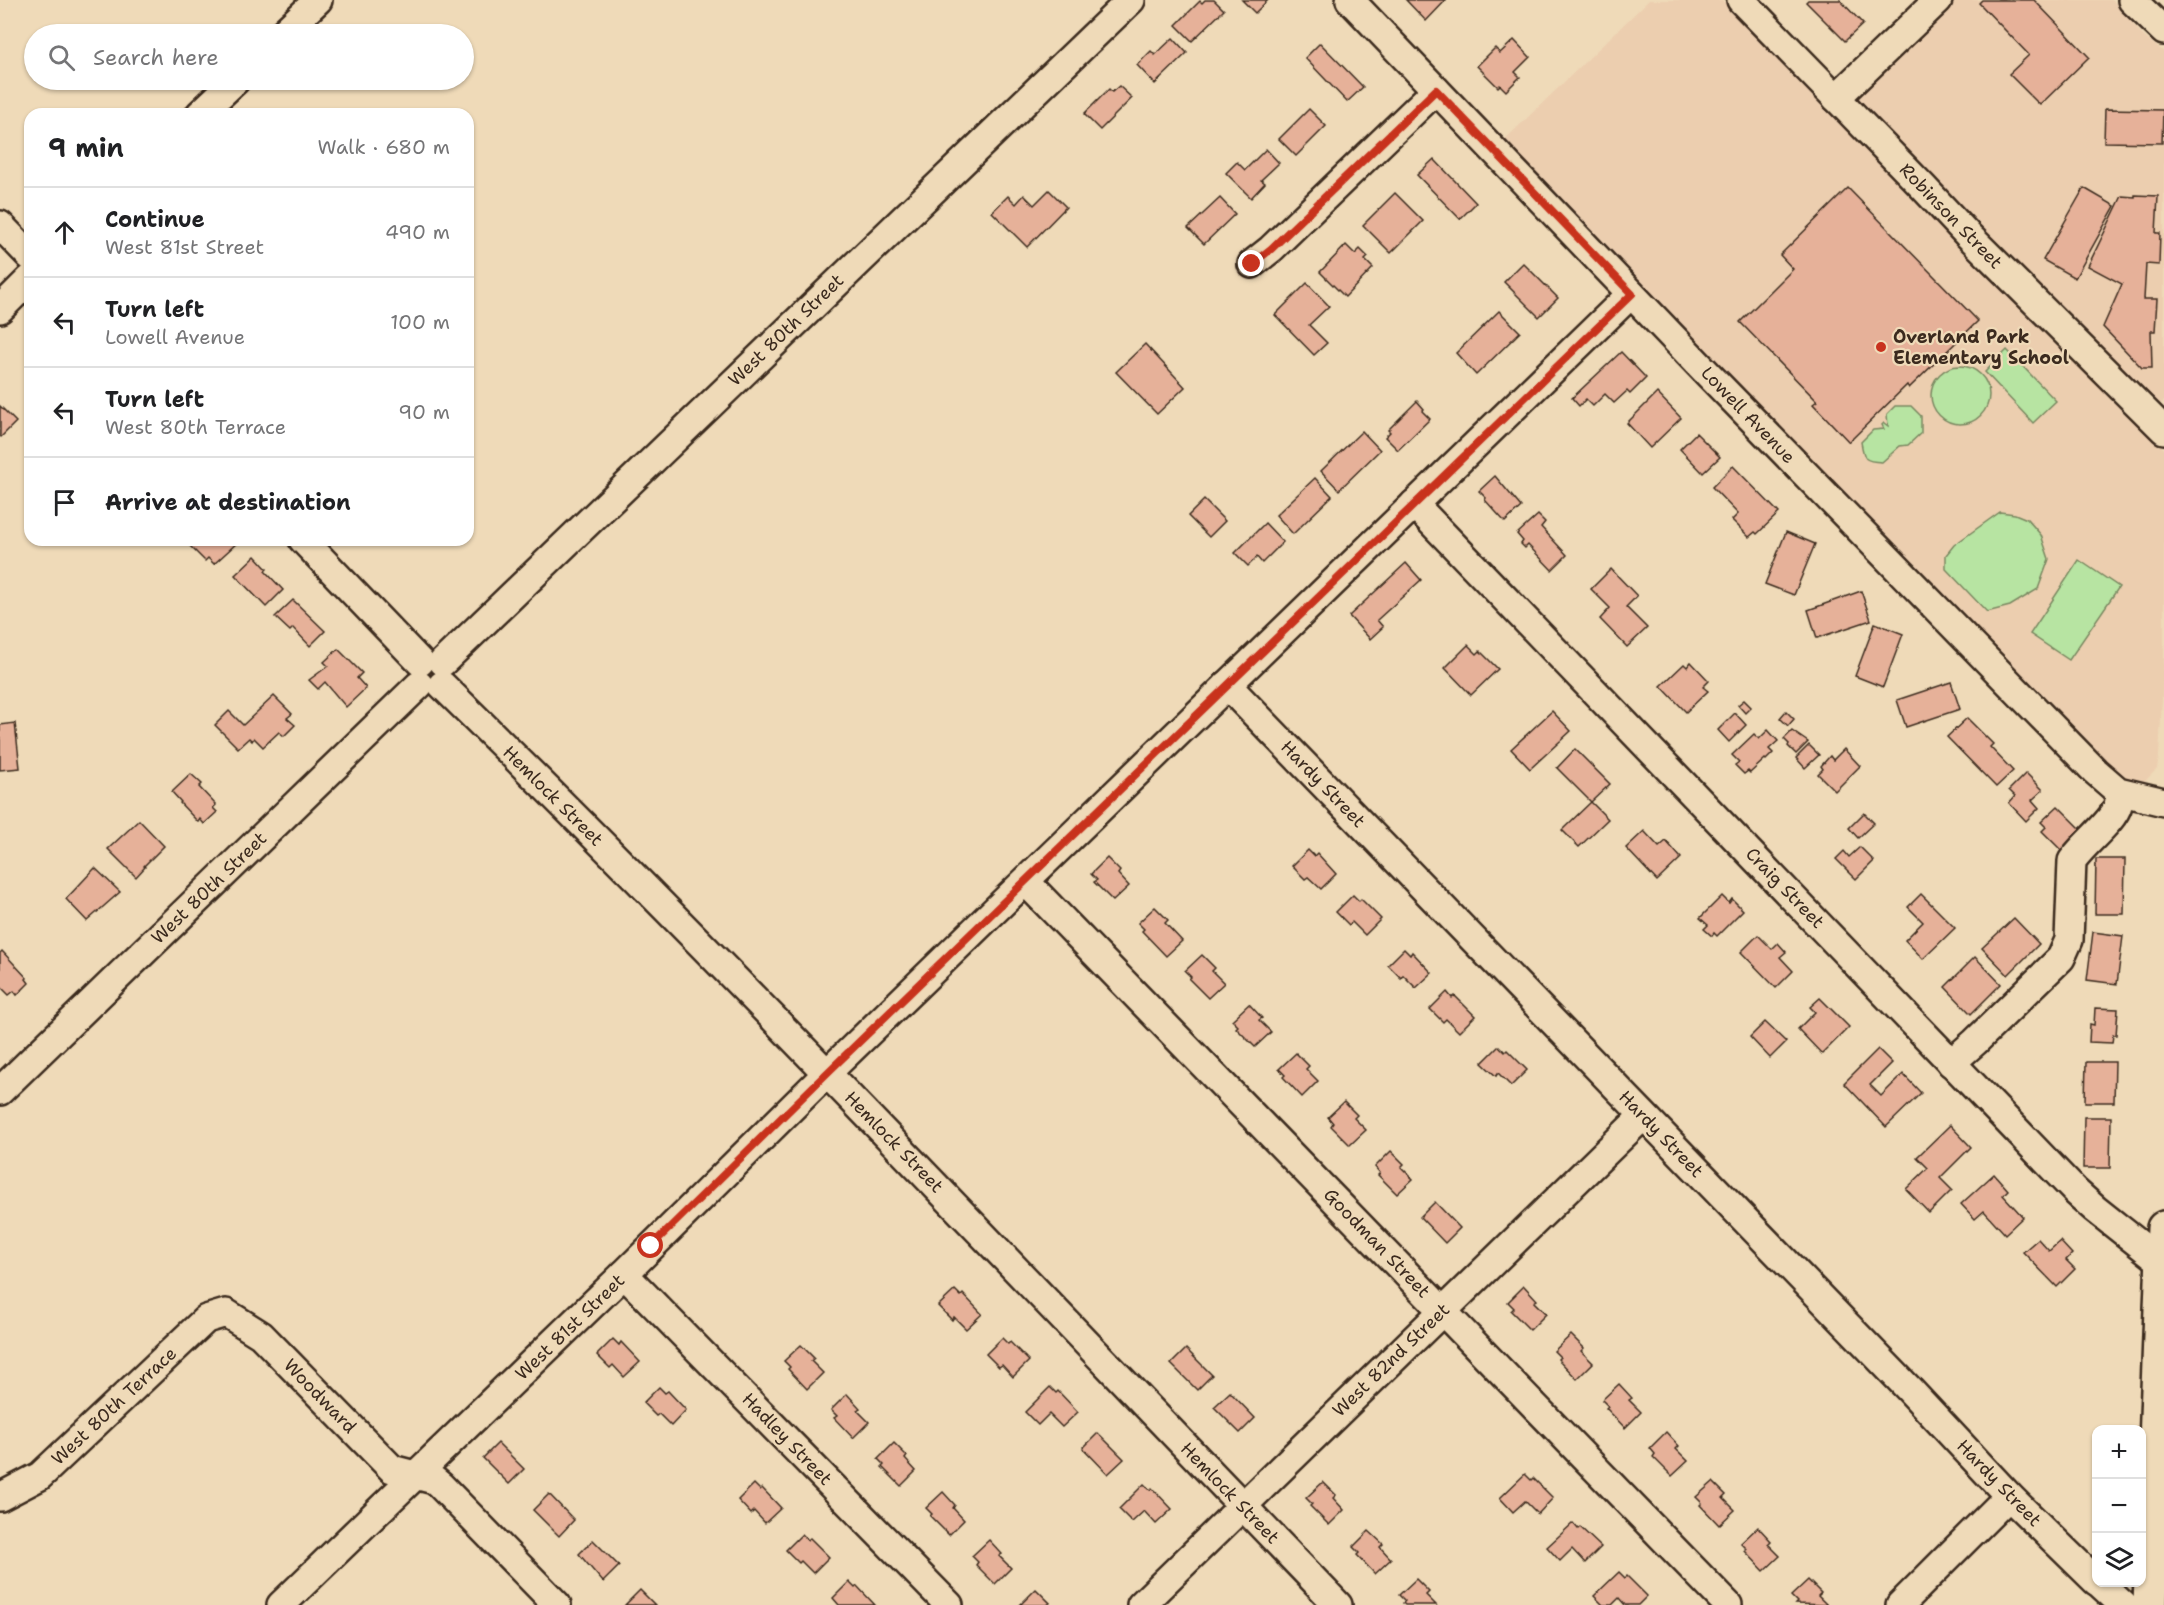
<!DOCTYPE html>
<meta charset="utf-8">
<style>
body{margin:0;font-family:"Shantell Sans",sans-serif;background:#f6f6f6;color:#202124}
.controls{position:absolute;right:18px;bottom:18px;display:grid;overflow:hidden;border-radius:12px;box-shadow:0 2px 4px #0004}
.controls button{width:54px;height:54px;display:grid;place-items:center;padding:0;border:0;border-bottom:2px solid #e0e0e0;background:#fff;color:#202124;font:30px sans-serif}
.stop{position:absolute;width:18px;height:18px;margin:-14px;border:4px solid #c8321e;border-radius:50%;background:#fff}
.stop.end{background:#c8321e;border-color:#fff;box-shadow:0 2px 6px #0008}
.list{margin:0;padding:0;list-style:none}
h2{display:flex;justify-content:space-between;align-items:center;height:78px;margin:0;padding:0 24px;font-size:26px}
h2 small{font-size:20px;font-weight:400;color:#757577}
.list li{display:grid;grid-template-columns:39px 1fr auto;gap:18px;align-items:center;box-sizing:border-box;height:90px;padding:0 24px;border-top:2px solid #e0e0e0}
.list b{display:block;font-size:22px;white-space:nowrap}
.list p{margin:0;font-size:20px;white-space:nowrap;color:#757577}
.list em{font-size:20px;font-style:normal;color:#757577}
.icon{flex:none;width:33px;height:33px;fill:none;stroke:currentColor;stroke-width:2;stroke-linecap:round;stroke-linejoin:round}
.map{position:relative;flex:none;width:2164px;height:1605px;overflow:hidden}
.search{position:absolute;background:#fff;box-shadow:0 2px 4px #0004;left:24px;top:24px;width:450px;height:66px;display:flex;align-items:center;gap:15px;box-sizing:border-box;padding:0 21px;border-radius:33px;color:#757577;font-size:22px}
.panel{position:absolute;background:#fff;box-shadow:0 2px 4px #0004;left:24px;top:108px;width:450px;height:438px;border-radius:18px}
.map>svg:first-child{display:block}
.built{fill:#ecceaf}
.green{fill:#b7e4a2;stroke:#798760;stroke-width:1.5}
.building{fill:#e6b199;stroke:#3b2a1e;stroke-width:1.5}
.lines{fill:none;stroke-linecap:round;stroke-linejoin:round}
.minor-casing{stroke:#3b2a1e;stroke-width:32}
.major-casing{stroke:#3b2a1e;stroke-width:38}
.minor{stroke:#efdab8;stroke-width:27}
.major{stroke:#efdab8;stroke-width:33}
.route{stroke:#c8321e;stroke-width:8}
.poi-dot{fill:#c8321e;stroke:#efdab8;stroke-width:2}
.labels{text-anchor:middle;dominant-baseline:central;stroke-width:4.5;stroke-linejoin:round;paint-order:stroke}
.street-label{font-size:18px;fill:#3b2a1e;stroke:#efdab8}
.poi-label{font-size:18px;font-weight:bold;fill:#3b2a1e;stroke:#efdab8;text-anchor:start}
</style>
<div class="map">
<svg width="2164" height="1605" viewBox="0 0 2164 1605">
<rect width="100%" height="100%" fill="#efdab8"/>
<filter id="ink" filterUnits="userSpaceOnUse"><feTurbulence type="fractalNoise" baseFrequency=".0167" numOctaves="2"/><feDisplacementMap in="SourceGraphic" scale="12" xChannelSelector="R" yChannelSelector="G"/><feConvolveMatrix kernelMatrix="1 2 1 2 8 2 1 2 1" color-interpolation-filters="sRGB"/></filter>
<g filter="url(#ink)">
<g class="built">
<polygon points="1649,0 1722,0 2164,449 2164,659 2159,757 2157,769 2144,782 2127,780 2119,775 1875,525 1498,146"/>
<polygon points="1951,0 2113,0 2143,36 2164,52 2164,401 2162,403 2148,402 1855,101 1856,96"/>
</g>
<g class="green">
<polygon points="2007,350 2056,401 2033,423 1985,372"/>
<circle cx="1960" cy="395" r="29"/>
<path d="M1895,406h16l10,10v17l-13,12 -8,1 -18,16c-18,-1 -18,-2 -21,-20l12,-12 11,-1 -2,-4 2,-2 4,3 -1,-12z"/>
<polygon points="2000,512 2015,514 2027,519 2041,535 2049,559 2038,589 2010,606 1987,612 1946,569 1946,555 1954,545"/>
<polygon points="2079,560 2119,587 2069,660 2030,634"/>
</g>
<g class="building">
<polygon points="1205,0 1214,0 1224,10 1192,41 1176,25 1200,1 1202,3"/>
<polygon points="1242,0 1268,0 1255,13"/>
<polygon points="1406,0 1446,0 1426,21"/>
<polygon points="1808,0 1840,0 1863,24 1845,41 1806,2"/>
<polygon points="1982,0 2034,0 2089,57 2040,105 2009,74 2029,55 1979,3"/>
<polygon points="1173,38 1187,53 1155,84 1137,65 1151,51 1155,55"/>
<polygon points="1514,40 1530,57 1515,72 1520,77 1506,91 1500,85 1498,87 1477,66 1495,48 1500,53"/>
<polygon points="1320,43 1363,87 1347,102 1305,58"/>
<polygon points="1119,86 1132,98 1100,130 1084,114 1109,89 1112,92"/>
<polygon points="1309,109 1326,126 1296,156 1279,139"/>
<polygon points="2105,109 2163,110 2162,143 2104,142"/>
<polygon points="1266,149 1279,163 1261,180 1265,183 1251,198 1226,173 1237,162 1245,170"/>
<polygon points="1434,159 1476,203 1460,219 1417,175"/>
<polygon points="1848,188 1978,321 1909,388 1907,385 1849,442 1813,404 1817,401 1740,322 1793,269 1780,255"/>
<polygon points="2084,188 2115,206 2075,278 2043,260"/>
<polygon points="1049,190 1066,207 1027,247 992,212 1008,196 1016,204 1024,195 1034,205"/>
<polygon points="1395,193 1423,221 1391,253 1363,225"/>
<polygon points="2135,195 2158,196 2156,233 2160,233 2159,265 2146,264 2144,299 2157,299 2155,331 2151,331 2152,368 2142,368 2103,327 2122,284 2088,266 2122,196 2135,197"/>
<polygon points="1220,198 1235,214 1204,244 1188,228"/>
<polygon points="1346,245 1355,254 1360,249 1368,257 1365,260 1373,268 1345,297 1320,272"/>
<polygon points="1523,263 1558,298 1539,317 1504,282"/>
<polygon points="1307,283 1329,306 1309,325 1327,343 1314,355 1275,315"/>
<polygon points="1499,311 1520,332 1476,375 1456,353"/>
<polygon points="1145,344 1185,387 1157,414 1116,372"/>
<polygon points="1621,352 1646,378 1630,394 1627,391 1614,403 1605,394 1593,406 1586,399 1579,406 1572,398"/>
<polygon points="1657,393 1681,418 1650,448 1627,423"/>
<polygon points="1417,401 1424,409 1422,411 1430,419 1398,450 1385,437 1390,432 1388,430"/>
<polygon points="0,406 16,422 1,437 0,436"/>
<polygon points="1362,431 1380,450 1339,490 1321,471"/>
<polygon points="1696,433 1720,457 1703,473 1680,449"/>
<polygon points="1733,466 1779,513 1757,534 1755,532 1749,537 1732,520 1738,514 1712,487"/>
<polygon points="1495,476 1521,507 1505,522 1485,500 1486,498 1479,491"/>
<polygon points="1315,478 1332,496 1293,534 1276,515"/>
<polygon points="1204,500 1225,521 1209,537 1188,516"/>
<polygon points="1538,515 1545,522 1541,527 1567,555 1552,570 1528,545 1525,548 1521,544 1523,541 1517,534"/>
<polygon points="1265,523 1283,542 1262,563 1257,557 1248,566 1235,553"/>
<polygon points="1786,532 1815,544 1794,595 1765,584"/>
<polygon points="184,540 236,540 238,542 214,564 208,558 205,561"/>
<polygon points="255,556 267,569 265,571 283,590 266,607 235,575"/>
<polygon points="1406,563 1421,580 1377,620 1383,627 1370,639 1349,616"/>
<polygon points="1611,569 1637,596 1626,607 1647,628 1627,647 1600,619 1610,608 1591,589"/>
<polygon points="1861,591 1871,620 1817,638 1808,610"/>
<polygon points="293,600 325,631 310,646 293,628 290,631 275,617"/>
<polygon points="1875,623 1903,634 1883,687 1855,676"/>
<polygon points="1468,645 1477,654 1480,651 1498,669 1471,695 1445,668"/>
<polygon points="338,649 362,673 357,678 366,688 346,707 325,682 318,689 309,680 328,666 324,662"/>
<polygon points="1691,662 1709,681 1703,687 1708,691 1686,712 1661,686 1684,664 1687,667"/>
<polygon points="1951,682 1960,709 1906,727 1897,700"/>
<polygon points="274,696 292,714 287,718 295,725 284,736 279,732 263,747 254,738 252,741 249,738 238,748 215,725 229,711 243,725"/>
<polygon points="1744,700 1751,707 1745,713 1738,705"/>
<polygon points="1552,711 1571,731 1530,769 1511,749"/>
<polygon points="1786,711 1794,719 1788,726 1780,718"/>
<polygon points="1735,713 1746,725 1729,742 1718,730"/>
<polygon points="1967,718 1993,744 1990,747 2013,771 1996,787 1947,737"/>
<polygon points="15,723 20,768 0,770 0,725"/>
<polygon points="1768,730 1778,741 1769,749 1773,753 1766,760 1765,759 1750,773 1748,771 1744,774 1735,765 1739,762 1732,755 1754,734 1759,739"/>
<polygon points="1792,731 1808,742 1796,754 1788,746 1789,744 1784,739"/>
<polygon points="1809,745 1819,755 1805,768 1796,758"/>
<polygon points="1575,749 1610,784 1591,802 1557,768"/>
<polygon points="1844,749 1860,766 1835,791 1818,774 1823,769 1821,766 1830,756 1833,760"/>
<polygon points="2026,773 2043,790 2032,800 2039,808 2026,821 2009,803 2015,796 2009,790"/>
<polygon points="191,774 202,784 199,787 216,805 213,808 217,812 204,824 200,819 198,822 180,803 181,802 172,792"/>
<polygon points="1591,802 1608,819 1579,847 1562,830"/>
<polygon points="2058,806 2082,830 2061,850 2042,831 2046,827 2041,822"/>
<polygon points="1864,813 1874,823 1858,838 1849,828"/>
<polygon points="139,820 164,846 144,866 145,867 136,877 108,849"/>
<polygon points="1644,831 1659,847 1666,841 1681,858 1657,881 1626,848"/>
<polygon points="1860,847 1874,861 1856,879 1836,859 1844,851 1849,857"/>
<polygon points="1308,850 1314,856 1317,853 1336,874 1321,889 1308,877 1305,879 1292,866"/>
<polygon points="1107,858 1120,871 1118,874 1129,886 1113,901 1094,882 1097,880 1091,874"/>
<polygon points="2096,859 2125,859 2124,914 2095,914"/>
<polygon points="95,868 120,892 87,921 66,899"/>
<polygon points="1921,894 1955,928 1923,959 1905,940 1923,922 1908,907"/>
<polygon points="1353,895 1359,901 1361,899 1381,919 1365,935 1352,922 1349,925 1336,912"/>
<polygon points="1722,896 1729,903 1732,899 1743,910 1717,936 1714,933 1712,936 1704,929 1708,925 1700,918"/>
<polygon points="1155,907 1168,920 1165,923 1182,941 1166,956 1142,931 1144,929 1138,923"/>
<polygon points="2014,918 2039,944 2008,975 1982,948"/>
<polygon points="2093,932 2123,936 2117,984 2087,980"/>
<polygon points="1758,935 1772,949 1778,943 1786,952 1780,957 1793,971 1776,988 1741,952"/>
<polygon points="1404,949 1410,955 1412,952 1432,973 1416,988 1403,975 1401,978 1388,965"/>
<polygon points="2,951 27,978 26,979 29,983 17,995 14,991 9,995 0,986 0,953"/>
<polygon points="1202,955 1215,968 1212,971 1224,983 1208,998 1189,979 1191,977 1185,971"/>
<polygon points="1975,957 2001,984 1971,1014 1945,987"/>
<polygon points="1447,992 1452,998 1455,996 1475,1016 1459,1032 1446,1019 1443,1022 1430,1009"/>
<polygon points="1820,998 1849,1027 1822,1054 1798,1029 1815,1012 1810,1007"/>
<polygon points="1249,1004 1262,1018 1259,1020 1271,1032 1255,1047 1236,1028 1238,1026 1232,1020"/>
<polygon points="2095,1008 2118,1009 2116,1035 2113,1035 2112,1043 2089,1042 2090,1024 2094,1025"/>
<polygon points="1765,1022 1786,1042 1770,1058 1750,1037"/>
<polygon points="1499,1046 1505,1052 1507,1050 1527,1070 1511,1086 1498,1073 1496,1076 1482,1063"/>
<polygon points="1878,1049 1892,1063 1870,1085 1881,1096 1903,1074 1921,1093 1886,1127 1844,1083"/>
<polygon points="1296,1053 1309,1066 1306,1069 1318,1081 1302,1097 1283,1077 1285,1075 1279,1069"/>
<polygon points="2086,1062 2115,1062 2114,1102 2085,1102"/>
<polygon points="1344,1102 1357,1115 1354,1118 1366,1130 1350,1145 1331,1126 1333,1123 1328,1117"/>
<polygon points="2084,1117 2111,1117 2110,1168 2083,1168"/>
<polygon points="1950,1125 1971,1147 1940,1178 1952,1190 1929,1213 1906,1189 1928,1168 1917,1157"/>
<polygon points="1391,1151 1404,1164 1401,1167 1413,1179 1397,1194 1378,1175 1380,1173 1375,1167"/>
<polygon points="1994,1174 2008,1190 2003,1195 2023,1217 2005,1234 1984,1211 1975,1219 1961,1204"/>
<polygon points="1435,1202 1460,1228 1445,1243 1420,1217"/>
<polygon points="2038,1239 2049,1251 2060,1241 2072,1254 2066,1260 2075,1269 2057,1287 2023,1252"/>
<polygon points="1524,1286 1537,1300 1534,1302 1546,1314 1530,1330 1511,1311 1514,1308 1508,1302"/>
<polygon points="955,1290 961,1296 963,1294 982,1314 966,1329 954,1317 952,1320 938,1306"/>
<polygon points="1571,1335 1584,1348 1581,1351 1593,1363 1577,1379 1558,1359 1560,1357 1554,1351"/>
<polygon points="1002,1338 1008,1344 1010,1342 1029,1361 1013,1377 1002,1365 999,1367 986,1354"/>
<polygon points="613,1339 619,1345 621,1342 640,1362 624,1377 613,1365 610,1368 597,1355"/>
<polygon points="801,1345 814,1358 811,1361 823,1373 807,1389 788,1369 790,1367 784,1361"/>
<polygon points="1186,1349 1212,1375 1197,1390 1171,1364"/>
<polygon points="1619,1384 1632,1398 1629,1400 1641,1412 1625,1428 1606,1408 1608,1406 1602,1400"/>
<polygon points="659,1387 665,1393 668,1391 686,1410 671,1426 659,1414 656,1416 643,1403"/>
<polygon points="1050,1387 1056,1393 1058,1391 1078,1412 1062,1427 1049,1414 1038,1425 1025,1412"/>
<polygon points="1230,1392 1255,1418 1240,1433 1214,1407"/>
<polygon points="847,1394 860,1408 857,1410 869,1422 853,1438 834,1418 837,1416 831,1410"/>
<polygon points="1666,1432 1679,1446 1676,1449 1688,1461 1672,1476 1653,1457 1655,1454 1650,1448"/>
<polygon points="1098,1433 1124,1459 1108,1474 1083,1448"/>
<polygon points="498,1443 524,1469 509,1484 483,1458"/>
<polygon points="894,1443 907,1456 905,1459 916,1471 901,1486 882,1467 884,1465 878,1459"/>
<polygon points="1525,1474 1531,1480 1533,1478 1553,1498 1538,1514 1525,1501 1513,1512 1500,1498"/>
<polygon points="1323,1482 1336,1495 1333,1498 1344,1510 1329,1525 1310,1506 1312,1504 1306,1498"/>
<polygon points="1713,1482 1726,1495 1723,1498 1735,1510 1719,1525 1700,1505 1702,1503 1696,1497"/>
<polygon points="754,1484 760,1490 762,1488 781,1508 765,1523 754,1511 751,1514 738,1500"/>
<polygon points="1144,1484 1150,1490 1152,1488 1172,1509 1156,1524 1144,1511 1132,1522 1119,1509"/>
<polygon points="943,1492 955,1505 953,1508 964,1520 949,1535 930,1516 932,1514 926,1508"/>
<polygon points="549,1494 574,1520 559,1536 533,1510"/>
<polygon points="1573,1523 1578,1529 1580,1527 1601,1547 1585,1563 1572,1549 1560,1561 1547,1547"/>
<polygon points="1758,1527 1771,1541 1768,1544 1780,1556 1764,1571 1745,1551 1747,1549 1741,1543"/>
<polygon points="1369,1531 1383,1544 1380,1547 1391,1559 1375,1574 1357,1555 1359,1553 1353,1547"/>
<polygon points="802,1534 808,1540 810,1538 829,1557 813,1573 801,1561 799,1563 786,1550"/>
<polygon points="593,1540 619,1566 603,1582 579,1554"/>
<polygon points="989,1540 1002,1554 999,1556 1011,1568 995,1584 976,1565 978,1562 972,1556"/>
<polygon points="1619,1572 1625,1578 1627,1576 1647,1596 1638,1605 1625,1605 1619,1598 1612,1605 1603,1605 1594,1596"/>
<polygon points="1416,1579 1429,1592 1426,1595 1436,1605 1405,1605 1403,1603 1405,1601 1399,1595"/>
<polygon points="1808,1580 1821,1593 1818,1596 1827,1605 1795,1604 1797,1602 1791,1596"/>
<polygon points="849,1582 855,1588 857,1586 875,1605 839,1605 833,1598"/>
<polygon points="1036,1589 1050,1603 1047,1605 1020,1605"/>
<polygon points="640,1590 655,1605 625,1605"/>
</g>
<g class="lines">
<defs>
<g id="minor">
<polyline points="1350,0 1709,375 2095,771 2118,791 2164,802"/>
<polyline points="1741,0 1923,187 1968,235 2164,430"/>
<polyline points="2132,0 2164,31"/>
<polyline points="282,34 318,0"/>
<polyline points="1836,98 1938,0"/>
<polyline points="200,114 236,80"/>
<polyline points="0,225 30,256"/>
<polyline points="1252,264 1271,249 1436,90"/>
<polyline points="0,309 30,279"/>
<polyline points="1414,504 2076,1192 2095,1209 2163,1263"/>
<polyline points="303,540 420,662"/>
<polyline points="443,662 1131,0"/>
<path d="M442,685c306,300 599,612 896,920"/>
<polyline points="1227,685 1908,1388 2009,1496 2096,1581"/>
<polyline points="1026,882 1728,1605"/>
<path d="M1951,1063l24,-21 86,-84 8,-18 3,-79c10,-16 42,-40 46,-56 2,-4 0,-9 0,-14"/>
<polyline points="0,1091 419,685"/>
<polyline points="624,1274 949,1605"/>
<polyline points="0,1497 40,1476 206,1319 226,1313 261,1335 392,1469 434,1480 440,1485 557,1605"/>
<polyline points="2098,1582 2123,1605"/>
<polyline points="281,1605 624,1274 827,1073 1631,294"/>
<polyline points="1141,1605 1643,1116"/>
<polyline points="1900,1605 2009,1496"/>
</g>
<polyline id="major" points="2150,1605 2164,1228"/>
</defs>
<use href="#minor" class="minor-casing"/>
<use href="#major" class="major-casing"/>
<use href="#minor" class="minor"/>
<use href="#major" class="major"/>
</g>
</g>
<g class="lines" filter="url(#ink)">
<polyline class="route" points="651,1246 827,1073 1632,294 1436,90 1271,249 1252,264"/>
</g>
<circle class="poi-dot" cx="1881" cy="347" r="6"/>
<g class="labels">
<g class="street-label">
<text transform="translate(1951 216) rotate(46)">Robinson Street</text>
<text transform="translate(786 330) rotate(-44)">West 80th Street</text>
<text transform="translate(1748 415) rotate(46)">Lowell Avenue</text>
<text transform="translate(1323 784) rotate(46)">Hardy Street</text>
<text transform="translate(553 796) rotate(45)">Hemlock Street</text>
<text transform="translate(209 888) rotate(-44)">West 80th Street</text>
<text transform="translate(1785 888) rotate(46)">Craig Street</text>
<text transform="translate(1661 1134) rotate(46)">Hardy Street</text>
<text transform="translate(894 1142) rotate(46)">Hemlock Street</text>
<text transform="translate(1377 1243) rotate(46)">Goodman Street</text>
<text transform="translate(570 1327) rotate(-44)">West 81st Street</text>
<text transform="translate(1391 1360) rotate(-44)">West 82nd Street</text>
<text transform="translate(320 1396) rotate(46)">Woodward</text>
<text transform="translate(114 1406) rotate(-43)">West 80th Terrace</text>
<text transform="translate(787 1439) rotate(46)">Hadley Street</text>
<text transform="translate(1999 1483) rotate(46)">Hardy Street</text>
<text transform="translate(1230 1493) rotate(46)">Hemlock Street</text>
</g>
<g class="poi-label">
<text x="1893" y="337">Overland Park<tspan x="1893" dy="21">Elementary School</tspan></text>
</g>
</g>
</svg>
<div class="controls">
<button>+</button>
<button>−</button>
<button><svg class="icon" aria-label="layers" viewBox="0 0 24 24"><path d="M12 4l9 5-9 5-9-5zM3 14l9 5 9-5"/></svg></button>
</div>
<div class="stop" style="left:651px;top:1246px"></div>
<div class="stop end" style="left:1252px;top:264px"></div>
<div class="search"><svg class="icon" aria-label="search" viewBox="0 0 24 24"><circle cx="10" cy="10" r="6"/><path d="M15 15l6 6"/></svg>Search here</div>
<section class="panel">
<h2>9 min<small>Walk · 680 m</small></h2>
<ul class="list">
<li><svg class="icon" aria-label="ahead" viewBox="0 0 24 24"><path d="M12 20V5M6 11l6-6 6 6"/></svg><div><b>Continue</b><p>West 81st Street</p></div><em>490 m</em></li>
<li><svg class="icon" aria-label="left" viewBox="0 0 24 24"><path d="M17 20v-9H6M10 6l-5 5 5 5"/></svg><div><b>Turn left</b><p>Lowell Avenue</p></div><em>100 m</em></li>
<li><svg class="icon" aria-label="left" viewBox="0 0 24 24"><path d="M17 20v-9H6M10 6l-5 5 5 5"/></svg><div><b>Turn left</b><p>West 80th Terrace</p></div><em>90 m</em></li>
<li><svg class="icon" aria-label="arrive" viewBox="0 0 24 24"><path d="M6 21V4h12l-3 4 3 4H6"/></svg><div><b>Arrive at destination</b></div></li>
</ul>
</section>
</div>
